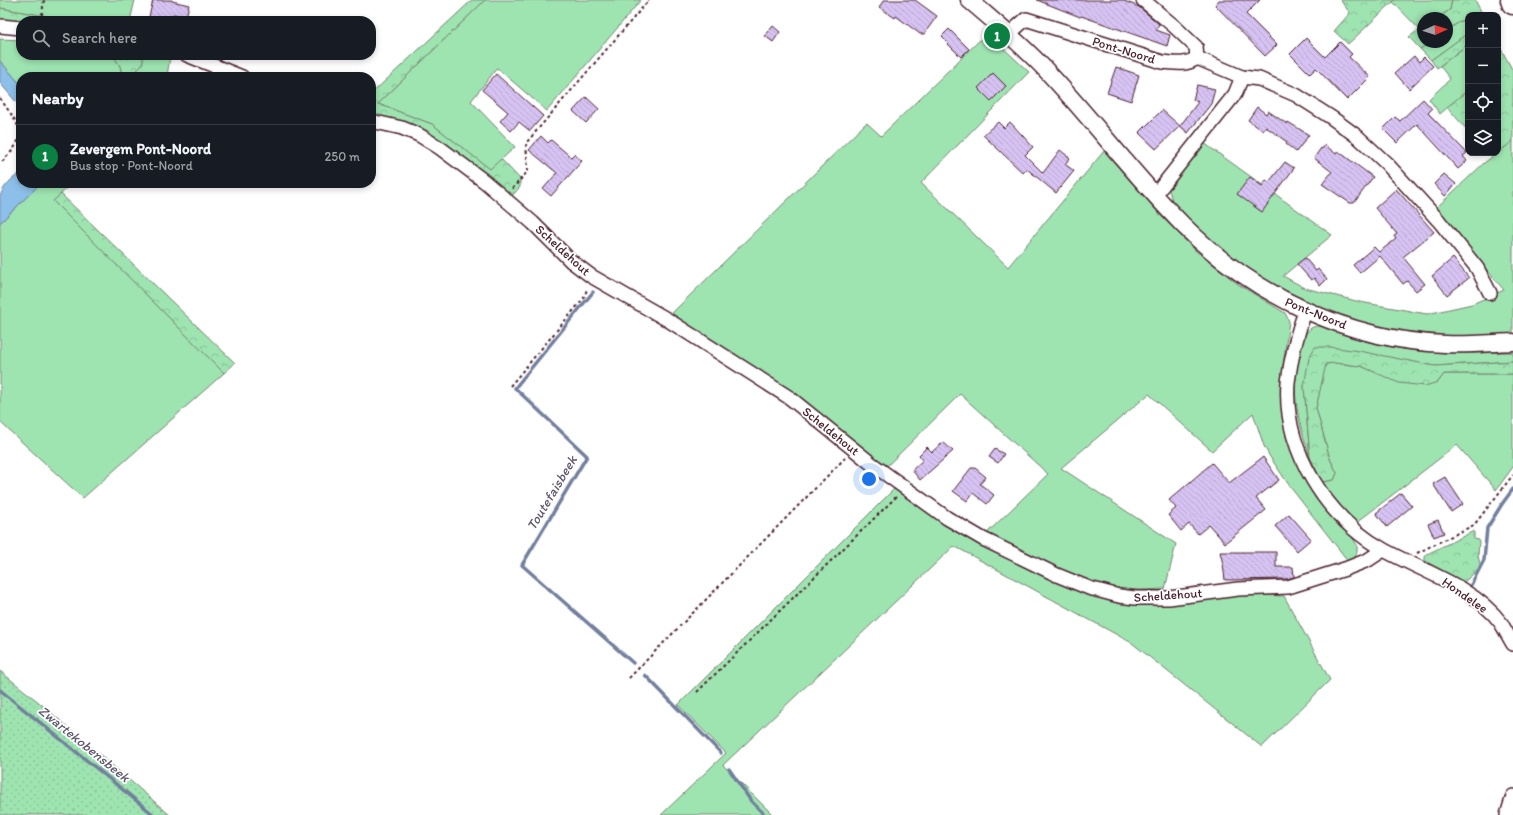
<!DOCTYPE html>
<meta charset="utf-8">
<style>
body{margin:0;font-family:Itim,sans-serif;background:#242831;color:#f1f3f6}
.controls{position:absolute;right:12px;top:12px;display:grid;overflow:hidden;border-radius:8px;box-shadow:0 2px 6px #0003}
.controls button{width:36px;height:36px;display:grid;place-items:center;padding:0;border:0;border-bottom:1px solid #363941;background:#171b24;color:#f1f3f6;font:20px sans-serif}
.compass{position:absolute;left:1417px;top:12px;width:36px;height:36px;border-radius:50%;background:#171b24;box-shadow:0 2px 6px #0003;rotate:87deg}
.you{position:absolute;left:869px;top:479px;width:14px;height:14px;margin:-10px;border:3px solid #fff;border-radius:50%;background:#1a73e8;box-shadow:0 0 0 6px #1a73e833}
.badge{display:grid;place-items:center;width:26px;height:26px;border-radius:50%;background:#0b8043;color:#fff;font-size:13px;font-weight:700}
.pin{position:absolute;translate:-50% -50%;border:2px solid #fff;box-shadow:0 1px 4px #0006}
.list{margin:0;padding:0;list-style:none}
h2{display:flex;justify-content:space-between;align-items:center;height:52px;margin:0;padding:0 16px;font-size:17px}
h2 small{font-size:13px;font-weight:400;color:#9ea1a6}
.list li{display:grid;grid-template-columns:26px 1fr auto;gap:12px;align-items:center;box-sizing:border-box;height:64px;padding:0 16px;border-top:1px solid #363941}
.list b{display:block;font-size:15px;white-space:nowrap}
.list p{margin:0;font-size:13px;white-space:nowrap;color:#9ea1a6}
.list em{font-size:13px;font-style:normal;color:#9ea1a6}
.icon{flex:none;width:22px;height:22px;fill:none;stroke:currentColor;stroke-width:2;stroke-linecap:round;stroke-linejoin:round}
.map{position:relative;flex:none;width:1513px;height:815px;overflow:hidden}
.search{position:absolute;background:#171b24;box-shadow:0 2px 6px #0003;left:16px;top:16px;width:360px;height:44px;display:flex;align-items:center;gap:10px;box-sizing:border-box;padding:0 14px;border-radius:16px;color:#9ea1a6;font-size:15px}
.panel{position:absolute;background:#171b24;box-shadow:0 2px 6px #0003;left:16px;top:72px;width:360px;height:116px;border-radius:16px}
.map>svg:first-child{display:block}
.grass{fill:#9ee4b1;stroke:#74826e}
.forest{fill:url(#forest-crowns);stroke:#74826e}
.park{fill:url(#park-dots);stroke:#74826e}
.water{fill:#8cbfe9;stroke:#727f9d}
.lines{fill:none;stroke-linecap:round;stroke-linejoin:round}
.stream{stroke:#727f9d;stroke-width:3.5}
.building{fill:url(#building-back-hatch);stroke:#4a1f2b}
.minor-casing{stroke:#4a1f2b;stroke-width:16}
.tertiary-casing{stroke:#4a1f2b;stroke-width:19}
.motorway-casing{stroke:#4a1f2b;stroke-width:25}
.path{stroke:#4a1f2b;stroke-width:2;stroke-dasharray:3 3;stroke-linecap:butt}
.minor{stroke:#fff;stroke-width:13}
.tertiary{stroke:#fff;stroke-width:16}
.motorway{stroke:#fff;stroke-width:22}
.labels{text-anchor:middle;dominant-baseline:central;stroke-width:3.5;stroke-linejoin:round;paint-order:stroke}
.street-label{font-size:13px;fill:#4a1f2b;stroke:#fff}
.water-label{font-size:14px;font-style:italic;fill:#61576e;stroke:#fff}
</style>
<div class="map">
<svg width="1513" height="815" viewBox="0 0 1513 815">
<defs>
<pattern id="forest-crowns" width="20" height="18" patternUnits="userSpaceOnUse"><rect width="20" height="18" fill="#9ee4b1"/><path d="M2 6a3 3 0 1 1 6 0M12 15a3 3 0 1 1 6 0" fill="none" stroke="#8ac398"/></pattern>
<pattern id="park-dots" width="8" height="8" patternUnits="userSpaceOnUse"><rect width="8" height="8" fill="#9ee4b1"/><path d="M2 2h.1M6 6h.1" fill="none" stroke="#8ac398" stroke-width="1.8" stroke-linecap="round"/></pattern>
<pattern id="building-back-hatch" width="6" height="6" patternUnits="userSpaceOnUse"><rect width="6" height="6" fill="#d6c3f3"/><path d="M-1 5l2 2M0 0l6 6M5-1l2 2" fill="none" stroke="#b9a7d0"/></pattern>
</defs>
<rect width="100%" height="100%" fill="#fff"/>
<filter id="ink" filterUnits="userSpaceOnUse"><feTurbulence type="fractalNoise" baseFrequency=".025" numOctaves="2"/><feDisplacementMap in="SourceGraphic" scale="8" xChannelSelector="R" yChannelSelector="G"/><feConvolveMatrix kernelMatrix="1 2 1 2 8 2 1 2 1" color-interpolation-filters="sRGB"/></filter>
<g filter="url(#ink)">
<g class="grass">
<polygon points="0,0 135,0 130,21 73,21 0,8"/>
<polygon points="485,0 641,0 547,111 497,68 471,101 515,147 490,170 432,124 378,104"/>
<polygon points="1395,0 1452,0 1450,10 1437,18 1423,18 1423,27 1419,29 1393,2"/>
<polygon points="1468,20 1468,33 1431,60 1420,49 1430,42 1447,42 1447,30 1461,21"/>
<polygon points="987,33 1029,72 921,183 1008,267 1104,151 1163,218 1196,251 1238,284 1285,313 1289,321 1283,366 1281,402 1286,437 1297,464 1316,499 1338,525 1352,537 1357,545 1357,552 1355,558 1348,561 1291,488 1270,457 1264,446 1253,413 1212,451 1149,394 1061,468 1176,544 1165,589 1140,590 1121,589 1091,581 1060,569 987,533 1048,474 960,394 886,467 794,393 671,314 864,125 867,123 881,136"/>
<polygon points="0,39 21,40 21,55 113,55 120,66 122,75 144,56 143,55 170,56 167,77 21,77 21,85 0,61"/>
<polygon points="1468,44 1468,90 1440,114 1429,99 1450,79 1440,66"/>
<polygon points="1513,141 1513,335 1433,336 1394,333 1307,305 1235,261 1189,223 1173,204 1169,190 1204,143 1332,235 1283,276 1305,288 1360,302 1427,314 1472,304 1504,290 1435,209 1484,163"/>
<polygon points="41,183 72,183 54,201 224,373 83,498 0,422 0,223"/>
<path d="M1322,325c36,18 86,27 126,28 22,1 43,-1 65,-1v9l-78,5 -105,-19 -26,39 6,71c-6,-18 -12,-37 -14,-57 -2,-16 1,-62 15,-72 3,-2 7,-2 11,-3z"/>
<polygon points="1334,363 1361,366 1379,374 1438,382 1444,374 1513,374 1513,467 1496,490 1457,445 1356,523 1331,496 1322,482 1334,480 1337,473 1330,459 1316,408 1325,364"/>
<polygon points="894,489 942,523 978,544 1027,567 1120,602 1151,605 1239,594 1284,596 1330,680 1262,747 1132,643 954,546 723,765 773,815 661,815 726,753 678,705"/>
</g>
<g class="forest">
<polygon points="472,0 485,0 378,104 432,124 490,169 501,159 520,179 520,187 511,197 488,175 424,132 394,121 371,115 371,94"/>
<polygon points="1340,0 1395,0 1348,44 1334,31 1350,13"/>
<polygon points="1452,0 1475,0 1483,15 1468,15 1468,20 1461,21 1447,30 1447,18 1437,18 1450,10"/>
<polygon points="0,8 73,21 21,21 21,23 0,23"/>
<polygon points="1423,27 1423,42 1430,42 1420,49 1409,37"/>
<polygon points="1468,33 1468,44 1437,68 1431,60"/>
<polygon points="1498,43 1513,71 1513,141 1498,153"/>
<path d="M113,55h30c2,12 -8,18 -18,21l-3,-1 -2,-9z"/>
<polygon points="1468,90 1468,131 1447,107"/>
<polygon points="61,194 235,363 224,373 53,201"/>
<polygon points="1315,347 1330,347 1359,351 1435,366 1513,361 1513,374 1444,374 1438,382 1425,386 1399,383 1361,366 1334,363 1326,364 1316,408 1330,459 1337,473 1334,480 1322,482 1310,457 1304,386 1309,358"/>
<polygon points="1474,531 1474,539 1479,540 1478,556 1481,567 1464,582 1425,561 1425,557 1427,554"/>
</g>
<polygon class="park" points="0,671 41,704 170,815 0,815"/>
<g class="water">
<polygon points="0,61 21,85 21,108 0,83"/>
<path d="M21,173v10h20l-41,40c0,-8 0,-18 0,-26 2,-10 13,-20 21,-24z"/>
</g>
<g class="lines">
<g class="stream">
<polyline points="593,292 515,388 587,456 522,565 633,663"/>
<polyline points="1471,585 1484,560 1487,528 1502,504 1513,489"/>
<polyline points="645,675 721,753"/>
<polyline points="0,690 154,815"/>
<polyline points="729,769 751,801 765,815"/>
</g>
</g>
<g class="building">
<polygon points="153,0 172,0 172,1 189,5 186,17 173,14 171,21 148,21"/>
<polygon points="884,0 915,0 937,16 924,34 920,34 896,16 895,18 879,7"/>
<polygon points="1037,0 1122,0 1139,7 1159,24 1156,30 1170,35 1167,46 1081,16 1080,17"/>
<polygon points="1219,0 1260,0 1246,14 1277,45 1265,56 1215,5"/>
<polygon points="773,26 780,32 773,42 765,36"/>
<polygon points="949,29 969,49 961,57 944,40 945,39 942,36"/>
<polygon points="1306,38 1325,57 1340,42 1352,54 1349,57 1370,77 1347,100 1316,68 1310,74 1290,54"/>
<polygon points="1414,56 1419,62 1424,57 1433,66 1409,89 1395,73"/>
<polygon points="1116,67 1139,75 1131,101 1107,93"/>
<polygon points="993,73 1006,86 991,101 978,88"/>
<polygon points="496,74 543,116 530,131 519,122 511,131 500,121 508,112 482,90"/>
<polygon points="1197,85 1215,89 1211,104 1188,133 1180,126 1198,102 1193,100"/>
<polygon points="586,97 599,109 586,123 573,111"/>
<polygon points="1423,99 1432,109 1428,113 1467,153 1463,156 1467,161 1458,169 1417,124 1397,143 1383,129 1395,117 1400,121"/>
<polygon points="1257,107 1266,114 1268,111 1287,124 1288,122 1309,135 1296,152 1286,144 1287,142 1266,127 1263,131 1248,120"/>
<polygon points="1162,110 1180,126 1156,149 1139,133"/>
<polygon points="998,122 1004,128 1010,122 1033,147 1025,155 1043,173 1060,150 1070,158 1065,164 1074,171 1056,193 1027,169 1023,173 983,135"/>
<polygon points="541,136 548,143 551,140 571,157 574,154 582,161 551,196 543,189 557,173 529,150"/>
<polygon points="1325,145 1336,154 1338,151 1373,177 1354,203 1350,203 1322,184 1332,172 1314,158 1321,148 1322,149"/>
<polygon points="1285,162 1294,168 1262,212 1237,194 1250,177 1262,186 1266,180 1269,182"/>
<polygon points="1444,174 1456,184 1445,196 1434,184"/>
<polygon points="1396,189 1434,232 1403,257 1425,284 1416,291 1407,281 1403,284 1380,256 1360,273 1353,265 1374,247 1379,252 1396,239 1394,236 1397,234 1375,208"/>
<polygon points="1305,258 1316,271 1318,269 1327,279 1320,286 1314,278 1311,280 1297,264"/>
<polygon points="1453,258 1469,278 1447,295 1432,276"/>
<polygon points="943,442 953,451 920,480 912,470 923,460 919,455 927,447 932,452"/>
<polygon points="995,449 1004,454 998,463 989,457"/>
<polygon points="1263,457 1279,480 1256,498 1266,510 1225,543 1209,525 1198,534 1189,524 1181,531 1168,515 1176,508 1169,500 1212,463 1229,483"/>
<polygon points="971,468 975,468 986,477 980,484 994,495 987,504 973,493 967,501 953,491"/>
<polygon points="1445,477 1463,504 1451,512 1433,484"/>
<polygon points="1401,493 1412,506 1387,527 1376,513"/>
<polygon points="1289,514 1311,539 1297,551 1275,526"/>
<polygon points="1438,520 1444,533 1434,537 1428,524"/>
<polygon points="1220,552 1276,552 1276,567 1293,567 1294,577 1287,579 1225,580 1223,564"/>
</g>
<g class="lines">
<defs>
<g id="minor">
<polyline points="1143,0 1175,27 1196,47 1197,58"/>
<polyline points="0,26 21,28"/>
<path d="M1009,34l17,-15 136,43c13,1 23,4 35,-4"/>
<polyline points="187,55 242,77"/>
<polyline points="1197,58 1242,77 1259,79 1296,95 1332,118 1358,137 1387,164 1439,221 1477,268 1490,293"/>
<polyline points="371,121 402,128 419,135 440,148 484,181 533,223 571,261 591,276 668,320 790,398 872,464 947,518 983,539 1057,575 1089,588 1119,596 1135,598 1169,598 1238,589 1288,587 1345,569 1368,560 1383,550"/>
<polyline points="1155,195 1235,94 1242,77"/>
<path d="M1305,311c-8,23 -14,47 -17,71 -5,67 38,136 96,168 38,21 90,37 117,73 4,7 8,14 12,21"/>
<polyline points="1507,815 1513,796"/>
</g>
<path id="tertiary" d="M969,0c25,21 50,42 73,66 49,51 91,109 141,159 70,70 164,115 262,119 23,1 45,-1 68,-2"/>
<polyline id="motorway" points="1512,0 1513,3"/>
</defs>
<use href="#minor" class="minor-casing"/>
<use href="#tertiary" class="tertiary-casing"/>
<use href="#motorway" class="motorway-casing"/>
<g class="path">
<polyline points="41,21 44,0"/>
<path d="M0,98c22,33 30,35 0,66"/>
<polyline points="512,189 528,171 526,143 649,0"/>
<polyline points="510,386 584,298 587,289"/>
<polyline points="1417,553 1474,525 1513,475"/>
<polyline points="629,678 845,458"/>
<polyline points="697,692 896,497"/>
</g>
<use href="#minor" class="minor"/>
<use href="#tertiary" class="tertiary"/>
<use href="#motorway" class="motorway"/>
</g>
</g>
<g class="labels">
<g class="street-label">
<text transform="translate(1124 50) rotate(17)">Pont-Noord</text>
<text transform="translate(563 250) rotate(42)">Scheldehout</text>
<text transform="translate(1316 313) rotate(22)">Pont-Noord</text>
<text transform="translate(831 431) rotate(39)">Scheldehout</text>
<text transform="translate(1168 595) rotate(-4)">Scheldehout</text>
<text transform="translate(1465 595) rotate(35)">Hondelee</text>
</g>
<g class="water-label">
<text transform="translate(552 493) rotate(-59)">Toutefaisbeek</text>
<text transform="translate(84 744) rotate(39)">Zwartekobensbeek</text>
</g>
</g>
</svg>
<div class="controls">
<button>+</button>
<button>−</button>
<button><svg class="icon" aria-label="locate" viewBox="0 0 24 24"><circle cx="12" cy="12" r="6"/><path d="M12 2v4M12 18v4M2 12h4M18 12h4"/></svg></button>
<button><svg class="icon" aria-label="layers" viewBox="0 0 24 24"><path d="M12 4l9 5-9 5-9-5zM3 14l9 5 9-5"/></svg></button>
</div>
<svg class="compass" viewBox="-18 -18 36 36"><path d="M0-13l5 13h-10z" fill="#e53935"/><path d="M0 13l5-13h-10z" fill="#9ea1a6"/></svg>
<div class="you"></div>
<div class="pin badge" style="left:997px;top:36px">1</div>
<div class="search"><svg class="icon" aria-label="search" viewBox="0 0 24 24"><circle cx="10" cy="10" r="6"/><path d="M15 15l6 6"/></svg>Search here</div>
<section class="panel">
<h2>Nearby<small></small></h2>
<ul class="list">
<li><span class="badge">1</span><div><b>Zevergem Pont-Noord</b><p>Bus stop · Pont-Noord</p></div><em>250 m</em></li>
</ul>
</section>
</div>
